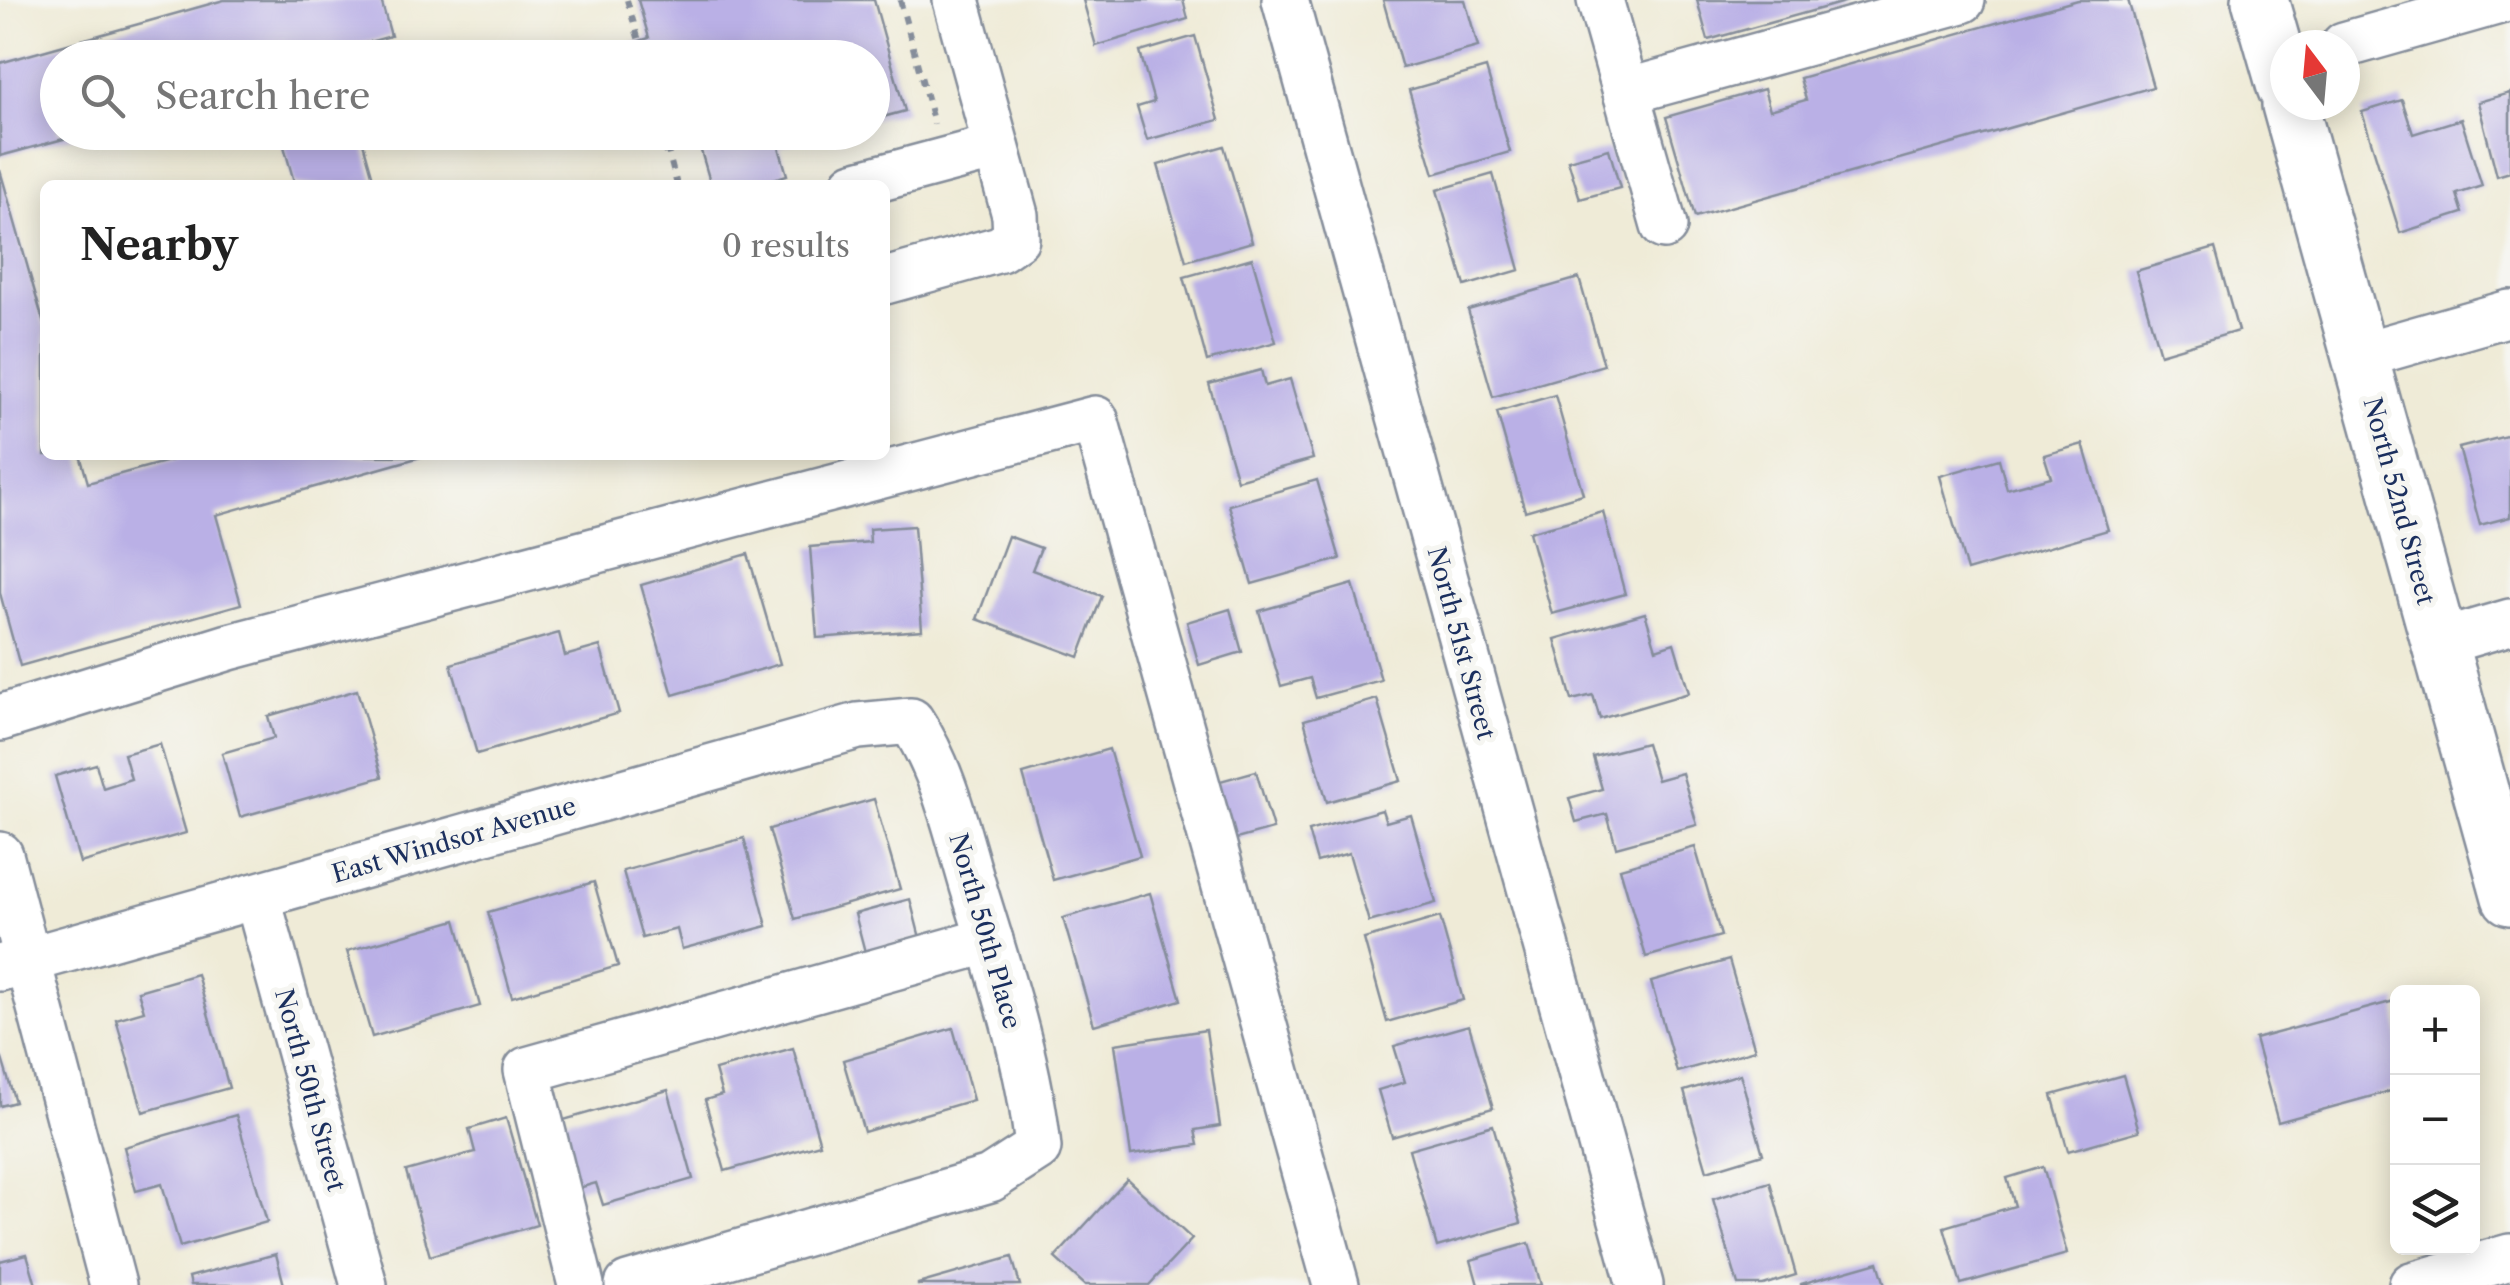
<!DOCTYPE html>
<meta charset="utf-8">
<style>
body{margin:0;font-family:"Libre Caslon Text",serif;background:#f6f6f6;color:#222}
.controls{position:absolute;right:30px;bottom:30px;display:grid;overflow:hidden;border-radius:15px;box-shadow:0 5px 25px #0003}
.controls button{width:90px;height:90px;display:grid;place-items:center;padding:0;border:0;border-bottom:2px solid #e0e0e0;background:#fff;color:#222;font:50px sans-serif}
.compass{position:absolute;left:2270px;top:30px;width:90px;height:90px;border-radius:50%;background:#fff;box-shadow:0 5px 25px #0003;rotate:344deg}
.list{margin:0;padding:0;list-style:none}
h2{display:flex;justify-content:space-between;align-items:center;height:130px;margin:0;padding:0 40px;font-size:42px}
h2 small{font-size:32px;font-weight:400;color:#767676}
.icon{flex:none;width:55px;height:55px;fill:none;stroke:currentColor;stroke-width:2;stroke-linecap:round;stroke-linejoin:round}
.map{position:relative;flex:none;width:2510px;height:1285px;overflow:hidden}
.search{position:absolute;background:#fff;box-shadow:0 5px 25px #0003;left:40px;top:40px;width:850px;height:110px;display:flex;align-items:center;gap:25px;box-sizing:border-box;padding:0 35px;border-radius:55px;color:#767676;font-size:38px}
.panel{position:absolute;background:#fff;box-shadow:0 5px 25px #0003;left:40px;top:180px;width:850px;height:280px;border-radius:15px}
.map>svg:first-child{display:block}
.building{fill:#bab0e6}
.lines{fill:none;stroke-linecap:round;stroke-linejoin:round}
.minor-casing{stroke:#858d9a;stroke-width:50}
.major-casing{stroke:#858d9a;stroke-width:60}
.path{stroke:#858d9a;stroke-width:6;stroke-dasharray:8 8;stroke-linecap:butt}
.minor{stroke:#fff;stroke-width:45}
.major{stroke:#fff;stroke-width:55}
.labels{text-anchor:middle;dominant-baseline:central;stroke-width:10;stroke-linejoin:round;paint-order:stroke}
.street-label{font-size:25px;fill:#1b2f5e;stroke:#f6f6f2}
</style>
<div class="map">
<svg width="2510" height="1285" viewBox="0 0 2510 1285">
<rect width="100%" height="100%" fill="#f6f6f2"/>
<filter id="ink" filterUnits="userSpaceOnUse"><feTurbulence type="fractalNoise" baseFrequency=".01" numOctaves="2"/><feDisplacementMap in="SourceGraphic" scale="20" xChannelSelector="R" yChannelSelector="G"/><feConvolveMatrix kernelMatrix="1 2 1 2 8 2 1 2 1" color-interpolation-filters="sRGB"/></filter>
<filter id="wash" filterUnits="userSpaceOnUse"><feTurbulence type="fractalNoise" baseFrequency=".0048" numOctaves="4" result="noise"/><feDisplacementMap in="SourceGraphic" scale="40" xChannelSelector="R" yChannelSelector="G"/><feGaussianBlur stdDeviation="2.25" result="paint"/><feColorMatrix in="noise" values="0 0 0 0 0 0 0 0 0 0 0 0 0 0 0 0 0 1.4 0 .05"/><feComposite in="paint" operator="in"/></filter>
<g filter="url(#wash)">
<rect width="100%" height="100%" fill="#efebd7"/>
<g id="blocks">
<g class="building">
<polygon points="224,0 381,0 391,36 337,51 339,58 58,58 58,132 82,134 0,156 0,63"/>
<polygon points="638,0 874,0 905,111 872,120 872,58 637,58 633,43 649,38"/>
<polygon points="1083,0 1183,0 1188,19 1096,46"/>
<polygon points="1383,0 1465,0 1478,47 1402,68"/>
<polygon points="1697,0 1848,0 1848,1 1708,40"/>
<polygon points="2078,0 2128,0 2153,87 1695,217 1666,117 1764,89 1770,110 1806,100 1800,78"/>
<polygon points="1195,36 1219,120 1147,140 1137,107 1154,102 1140,52"/>
<polygon points="1486,68 1510,152 1434,174 1409,90"/>
<polygon points="2510,93 2510,172 2497,176 2478,102"/>
<polygon points="2402,100 2413,134 2461,119 2482,186 2457,194 2463,213 2400,233 2362,112"/>
<polygon points="280,132 360,132 375,185 295,185"/>
<polygon points="658,132 825,132 825,134 779,147 787,175 754,185 711,185 699,144 664,153"/>
<polygon points="1224,146 1252,242 1186,261 1158,165"/>
<polygon points="1609,149 1620,188 1580,199 1568,160"/>
<polygon points="0,170 45,328 45,455 80,455 88,483 190,455 424,456 216,515 241,604 20,666 0,593"/>
<polygon points="1493,174 1520,270 1465,286 1437,190"/>
<polygon points="2215,248 2238,331 2160,354 2136,271"/>
<polygon points="1252,258 1276,342 1207,361 1184,277"/>
<polygon points="1579,278 1604,365 1493,397 1468,310"/>
<polygon points="1261,370 1265,386 1290,379 1313,459 1237,480 1209,384"/>
<polygon points="1555,395 1583,494 1525,511 1497,412"/>
<polygon points="2510,435 2510,517 2480,525 2459,448"/>
<polygon points="2083,444 2108,530 1967,571 1940,476 1999,459 2007,489 2051,477 2044,455"/>
<polygon points="1317,480 1340,559 1252,584 1229,505"/>
<polygon points="1603,512 1625,594 1552,614 1529,532"/>
<polygon points="914,526 922,630 817,638 810,547 870,542 869,529"/>
<polygon points="1008,536 1041,548 1032,570 1102,596 1079,657 977,619"/>
<polygon points="748,554 780,664 673,695 641,585"/>
<polygon points="1353,584 1381,680 1316,698 1310,678 1281,686 1259,611"/>
<polygon points="1230,609 1242,652 1199,665 1187,622"/>
<polygon points="1645,613 1656,649 1674,643 1689,693 1600,719 1593,695 1572,700 1555,639"/>
<polygon points="559,633 565,656 600,646 619,713 477,754 451,664"/>
<polygon points="357,690 382,777 240,817 222,753 274,738 268,716"/>
<polygon points="1377,699 1401,781 1327,802 1304,720"/>
<polygon points="1646,743 1657,780 1682,773 1697,825 1616,847 1607,814 1576,822 1569,798 1602,789 1593,757"/>
<polygon points="160,744 186,833 80,863 55,776 96,764 103,788 131,779 124,754"/>
<polygon points="1109,749 1140,856 1053,880 1023,774"/>
<polygon points="1256,771 1273,829 1229,841 1213,783"/>
<polygon points="874,799 900,889 795,919 769,829"/>
<polygon points="1382,810 1386,822 1411,815 1436,903 1369,922 1349,853 1317,862 1308,831"/>
<polygon points="744,838 767,926 682,949 677,929 642,938 623,871"/>
<polygon points="1695,847 1721,936 1646,957 1620,868"/>
<polygon points="594,882 618,966 512,997 488,912"/>
<polygon points="1150,893 1181,1000 1094,1025 1063,918"/>
<polygon points="910,899 920,938 865,952 855,914"/>
<polygon points="1440,917 1463,1000 1387,1022 1364,939"/>
<polygon points="456,920 480,1006 372,1037 347,951"/>
<polygon points="1729,960 1755,1050 1677,1072 1651,982"/>
<polygon points="197,974 229,1088 143,1112 116,1019 144,1011 138,991"/>
<polygon points="2398,1000 2398,1089 2278,1122 2255,1039"/>
<polygon points="1469,1025 1493,1108 1392,1137 1378,1090 1405,1082 1394,1046"/>
<polygon points="953,1028 973,1100 864,1132 843,1060"/>
<polygon points="1206,1030 1220,1126 1195,1130 1198,1145 1131,1155 1115,1044"/>
<polygon points="793,1048 820,1144 725,1171 705,1100 722,1095 715,1070"/>
<polygon points="0,1052 15,1102 0,1106"/>
<polygon points="1740,1074 1763,1154 1707,1171 1684,1091"/>
<polygon points="2123,1075 2139,1131 2068,1151 2052,1095"/>
<polygon points="668,1090 693,1179 603,1205 596,1183 572,1190 553,1123"/>
<polygon points="236,1115 267,1222 180,1247 162,1184 136,1191 124,1147"/>
<polygon points="506,1118 537,1225 430,1256 406,1171 475,1152 469,1129"/>
<polygon points="1493,1125 1521,1223 1437,1247 1409,1149"/>
<polygon points="2043,1167 2067,1254 1961,1284 1944,1227 2015,1206 2007,1178"/>
<polygon points="1127,1179 1192,1239 1149,1285 1085,1285 1055,1258"/>
<polygon points="1770,1182 1796,1275 1763,1285 1738,1285 1713,1199"/>
<polygon points="1529,1243 1541,1285 1478,1285 1471,1260"/>
<polygon points="27,1254 36,1285 0,1285 0,1261"/>
<polygon points="276,1254 284,1285 191,1285 189,1277"/>
<polygon points="1012,1257 1020,1285 918,1285 918,1284"/>
<polygon points="1878,1262 1885,1285 1801,1285 1801,1284"/>
</g>
</g>
</g>
<g filter="url(#ink)">
<use href="#blocks" fill-opacity="0" stroke="#858d9a" stroke-width="2.5"/>
<g class="lines">
<defs>
<g id="minor">
<polyline points="1285,0 1640,1285"/>
<polyline points="1600,0 1664,226"/>
<polyline points="2344,45 2503,0"/>
<polyline points="1626,92 1962,0"/>
<polyline points="854,185 996,147"/>
<polyline points="885,281 1000,249 1016,238 1015,215 956,0"/>
<polyline points="2359,356 2510,313"/>
<polyline points="2438,643 2510,622"/>
<polyline points="0,718 229,647 1095,419 1336,1285"/>
<polyline points="0,855 113,1285"/>
<polyline points="257,896 364,1285"/>
<path d="M0,968l858,-242 53,-5c33,50 45,108 62,165 26,85 56,173 65,262l-48,31 -362,106"/>
<polyline points="581,1285 527,1070 990,940"/>
<polyline points="2412,1285 2510,1257"/>
</g>
<g id="major">
<polyline points="2260,0 2285,87"/>
<polyline points="2290,105 2510,897"/>
</g>
</defs>
<use href="#minor" class="minor-casing"/>
<use href="#major" class="major-casing"/>
<g class="path">
<polyline points="627,0 644,58"/>
<polyline points="900,0 934,124"/>
<polyline points="663,132 677,185"/>
</g>
<use href="#minor" class="minor"/>
<use href="#major" class="major"/>
</g>
</g>
<g class="labels">
<g class="street-label">
<text transform="translate(2399 501) rotate(75)">North 52nd Street</text>
<text transform="translate(1461 643) rotate(75)">North 51st Street</text>
<text transform="translate(454 840) rotate(-16)">East Windsor Avenue</text>
<text transform="translate(985 931) rotate(74)">North 50th Place</text>
<text transform="translate(310 1090) rotate(75)">North 50th Street</text>
</g>
</g>
</svg>
<div class="controls">
<button>+</button>
<button>−</button>
<button><svg class="icon" aria-label="layers" viewBox="0 0 24 24"><path d="M12 4l9 5-9 5-9-5zM3 14l9 5 9-5"/></svg></button>
</div>
<svg class="compass" viewBox="-18 -18 36 36"><path d="M0-13l5 13h-10z" fill="#e53935"/><path d="M0 13l5-13h-10z" fill="#767676"/></svg>
<div class="search"><svg class="icon" aria-label="search" viewBox="0 0 24 24"><circle cx="10" cy="10" r="6"/><path d="M15 15l6 6"/></svg>Search here</div>
<section class="panel">
<h2>Nearby<small>0 results</small></h2>
<ul class="list">
</ul>
</section>
</div>
